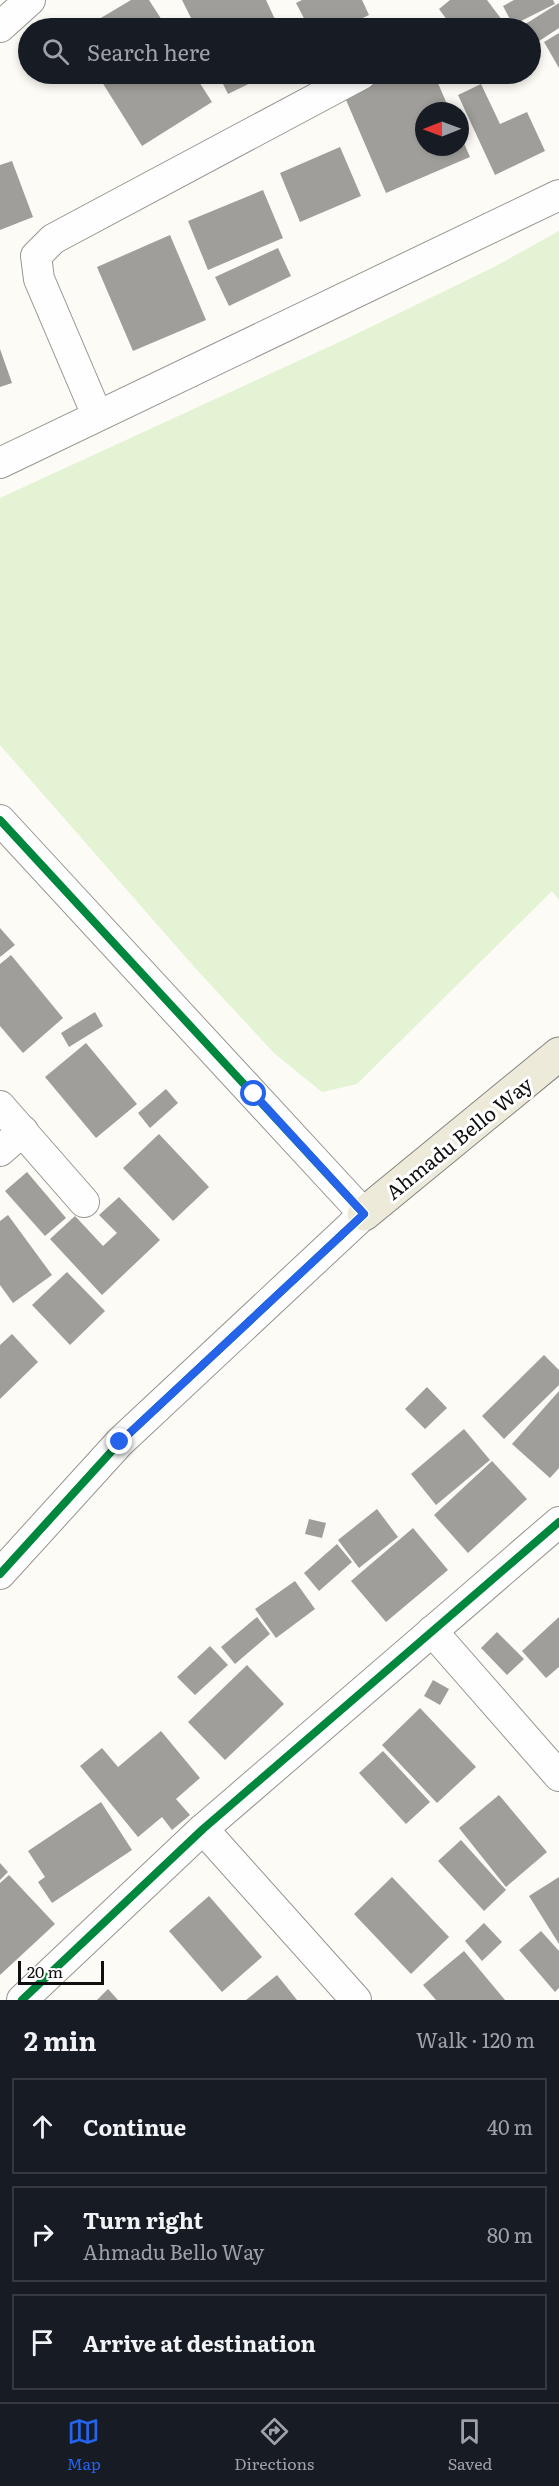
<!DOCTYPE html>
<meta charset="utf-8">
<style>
body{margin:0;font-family:Literata,serif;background:#20242c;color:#f1f3f6}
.compass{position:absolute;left:415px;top:102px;width:54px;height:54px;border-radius:50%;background:#171b24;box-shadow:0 3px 9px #0003;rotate:269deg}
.scale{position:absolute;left:18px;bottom:15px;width:86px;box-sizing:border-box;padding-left:6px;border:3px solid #0f0f0f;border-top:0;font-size:16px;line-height:21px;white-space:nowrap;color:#0f0f0f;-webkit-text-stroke:4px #fff;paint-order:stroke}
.stop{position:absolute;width:18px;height:18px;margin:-14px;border:4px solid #2563eb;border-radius:50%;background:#fff}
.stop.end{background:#2563eb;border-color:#fff;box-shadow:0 2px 6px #0008}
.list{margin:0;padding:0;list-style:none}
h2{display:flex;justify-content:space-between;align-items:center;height:78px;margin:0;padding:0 24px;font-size:26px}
h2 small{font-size:20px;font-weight:400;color:#9ea1a6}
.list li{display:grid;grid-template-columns:39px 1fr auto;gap:18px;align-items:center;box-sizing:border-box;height:96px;margin:0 12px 12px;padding:0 12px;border:2px solid #363941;border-radius:0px}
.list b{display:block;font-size:22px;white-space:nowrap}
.list p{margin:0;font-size:20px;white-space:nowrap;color:#9ea1a6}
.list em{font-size:20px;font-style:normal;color:#9ea1a6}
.icon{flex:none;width:33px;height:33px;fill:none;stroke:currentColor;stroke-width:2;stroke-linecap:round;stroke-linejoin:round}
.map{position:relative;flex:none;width:559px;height:2000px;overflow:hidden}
.search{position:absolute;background:#171b24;box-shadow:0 3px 9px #0003;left:18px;right:18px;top:18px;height:66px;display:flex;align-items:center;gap:15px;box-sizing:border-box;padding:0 21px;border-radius:33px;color:#9ea1a6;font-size:22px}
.sheet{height:402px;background:#171b24}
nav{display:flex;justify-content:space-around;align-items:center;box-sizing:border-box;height:84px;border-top:2px solid #363941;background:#171b24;font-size:16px;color:#9ea1a6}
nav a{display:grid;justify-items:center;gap:3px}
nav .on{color:#2563eb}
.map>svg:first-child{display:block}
.green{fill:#e3f3d3}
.building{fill:#a09e9a}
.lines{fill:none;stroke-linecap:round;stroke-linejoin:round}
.minor-casing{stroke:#969593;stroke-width:32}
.major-casing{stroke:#838380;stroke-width:35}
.minor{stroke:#fffefe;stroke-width:30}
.major{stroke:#eeead9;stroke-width:33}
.cycleway-casing{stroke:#fff;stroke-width:11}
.cycleway{stroke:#00873e;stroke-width:8}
.route{stroke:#2563eb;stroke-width:8}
.labels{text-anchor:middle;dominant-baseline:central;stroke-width:6;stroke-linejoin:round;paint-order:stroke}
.street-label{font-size:20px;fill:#0f0f0f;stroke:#fff}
</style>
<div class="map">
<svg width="559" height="2000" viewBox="0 0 559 2000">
<rect width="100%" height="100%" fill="#fcfbf5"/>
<polygon class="green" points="559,231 559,900 552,891 357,1084 322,1092 274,1053 197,970 0,745 0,498 348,338 494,267"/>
<g class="building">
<polygon points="131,0 149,0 167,28 84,28"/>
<polygon points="182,0 266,0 279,28 196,28"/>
<polygon points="302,0 362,0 369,15 342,28 309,28 296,3"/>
<polygon points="450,0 487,0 508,28 453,28 439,9"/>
<polygon points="514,0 553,0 555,4 513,25 503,6"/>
<polygon points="559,3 559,28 530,47 530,28 519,28"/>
<polygon points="559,33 559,68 544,42"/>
<polygon points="97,74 194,74 212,102 142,146"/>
<polygon points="218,74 269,74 228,94"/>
<polygon points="369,74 434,74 450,111 424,111 424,147 460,147 460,134 470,157 386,193 340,86"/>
<polygon points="481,84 500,124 527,112 545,151 495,175 458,95"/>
<polygon points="340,147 361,196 300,222 280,173"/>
<polygon points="12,161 33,217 0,230 0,165"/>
<polygon points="263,190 283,238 208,270 188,221"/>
<polygon points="170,235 206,320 133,351 97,267"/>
<polygon points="278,248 291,276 229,306 215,277"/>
<polygon points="0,349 12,383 0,387"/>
<polygon points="0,928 15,945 0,957"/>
<polygon points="11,955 63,1018 23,1053 0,1026 0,964"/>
<polygon points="95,1012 103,1026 69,1047 61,1033"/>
<polygon points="86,1043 137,1104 96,1138 45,1077"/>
<polygon points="166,1089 178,1103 150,1128 138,1113"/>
<polygon points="159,1134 209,1187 173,1221 123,1168"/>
<polygon points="27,1172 66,1218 45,1236 5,1191"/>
<polygon points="119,1197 160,1240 102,1295 50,1239 75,1216 103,1246 117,1233 99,1215"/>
<polygon points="8,1215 52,1275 13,1303 0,1285 0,1221"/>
<polygon points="67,1272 105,1311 70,1345 32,1305"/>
<polygon points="12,1334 38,1362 0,1399 0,1345"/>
<polygon points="544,1355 559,1370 559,1385 504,1439 482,1416"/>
<polygon points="427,1387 447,1408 425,1429 405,1409"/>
<polygon points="559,1391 559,1468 550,1478 512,1444"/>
<polygon points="464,1429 490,1460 436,1505 411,1474"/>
<polygon points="492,1461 527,1499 468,1553 434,1515"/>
<polygon points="377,1509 398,1537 359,1568 338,1540"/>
<polygon points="309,1519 326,1523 322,1538 305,1534"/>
<polygon points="413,1528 448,1570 386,1622 351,1581"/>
<polygon points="337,1544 352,1562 319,1591 304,1573"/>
<polygon points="295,1581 315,1609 276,1638 255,1609"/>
<polygon points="257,1617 270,1634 235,1664 221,1647"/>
<polygon points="559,1617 559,1667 546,1678 522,1651"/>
<polygon points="497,1632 524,1659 507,1675 481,1648"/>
<polygon points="210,1646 228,1665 195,1695 177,1677"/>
<polygon points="247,1665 284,1704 225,1760 188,1722"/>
<polygon points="433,1680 449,1689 440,1705 424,1696"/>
<polygon points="420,1708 476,1767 437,1803 382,1745"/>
<polygon points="161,1731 200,1778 176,1799 190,1815 172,1830 162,1817 138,1837 80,1766 102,1748 118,1767"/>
<polygon points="383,1751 430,1802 406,1824 359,1773"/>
<polygon points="499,1795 547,1852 506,1887 459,1828"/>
<polygon points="101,1802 132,1850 52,1903 38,1882 45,1877 28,1851"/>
<polygon points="461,1840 506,1890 484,1911 438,1861"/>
<polygon points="0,1863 8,1872 0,1880"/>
<polygon points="9,1875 55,1924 0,1975 0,1883"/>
<polygon points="392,1877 449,1937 411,1974 354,1914"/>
<polygon points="559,1877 559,1944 529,1896"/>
<polygon points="209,1896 262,1957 222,1992 169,1931"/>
<polygon points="484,1923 502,1942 482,1961 465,1941"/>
<polygon points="541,1931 559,1951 559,1988 555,1992 519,1950"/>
<polygon points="464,1951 505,2000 436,2000 423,1985"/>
<polygon points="277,1975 297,2000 246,2000"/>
<polygon points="108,1989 118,2000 97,2000"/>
</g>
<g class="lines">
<defs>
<g id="minor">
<polyline points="0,27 30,0"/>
<polyline points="97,415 39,279 36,256 53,239 362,74"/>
<polyline points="0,463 559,195"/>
<polyline points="0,820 364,1214 120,1442 0,1574"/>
<polyline points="0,1106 84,1202"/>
<polyline points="0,1151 23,1131"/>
<polyline points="432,1631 559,1776"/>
<polyline points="203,1829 356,2000"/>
<polyline points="22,2000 203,1829 559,1522"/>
</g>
<polyline id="major" points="364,1214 559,1054"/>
</defs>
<use href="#minor" class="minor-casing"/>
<use href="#major" class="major-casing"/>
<use href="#minor" class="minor"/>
<use href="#major" class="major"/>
<defs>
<g id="cycleway">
<polyline points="0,820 364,1214 120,1442 0,1574"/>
<polyline points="22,2000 203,1829 559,1522"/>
</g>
</defs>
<use href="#cycleway" class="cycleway-casing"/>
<use href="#cycleway" class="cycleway"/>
</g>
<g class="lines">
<polyline class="route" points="120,1442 364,1214 254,1094"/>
</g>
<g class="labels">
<g class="street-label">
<text transform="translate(458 1137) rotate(-39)">Ahmadu Bello Way</text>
</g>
</g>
</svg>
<svg class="compass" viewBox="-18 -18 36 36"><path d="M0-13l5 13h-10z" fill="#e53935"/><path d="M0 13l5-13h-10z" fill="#9ea1a6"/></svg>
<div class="scale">20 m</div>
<div class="stop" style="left:254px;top:1094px"></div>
<div class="stop end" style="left:120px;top:1442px"></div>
<div class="search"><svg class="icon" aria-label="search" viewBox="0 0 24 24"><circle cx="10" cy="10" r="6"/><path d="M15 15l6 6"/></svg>Search here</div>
</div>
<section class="sheet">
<h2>2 min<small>Walk · 120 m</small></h2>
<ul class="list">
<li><svg class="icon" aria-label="ahead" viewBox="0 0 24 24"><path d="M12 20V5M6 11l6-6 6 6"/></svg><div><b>Continue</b></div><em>40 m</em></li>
<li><svg class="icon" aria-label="right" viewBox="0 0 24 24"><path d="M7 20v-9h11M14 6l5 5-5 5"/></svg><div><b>Turn right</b><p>Ahmadu Bello Way</p></div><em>80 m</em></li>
<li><svg class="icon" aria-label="arrive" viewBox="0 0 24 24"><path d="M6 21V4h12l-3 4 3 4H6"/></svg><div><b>Arrive at destination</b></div></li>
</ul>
</section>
<nav>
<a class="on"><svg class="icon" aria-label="map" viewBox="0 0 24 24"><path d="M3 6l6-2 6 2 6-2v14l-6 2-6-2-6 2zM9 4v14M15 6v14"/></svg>Map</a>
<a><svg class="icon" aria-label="directions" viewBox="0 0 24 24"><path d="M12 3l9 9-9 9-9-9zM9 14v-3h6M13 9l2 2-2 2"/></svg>Directions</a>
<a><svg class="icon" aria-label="saved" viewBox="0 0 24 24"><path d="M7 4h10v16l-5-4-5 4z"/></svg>Saved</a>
</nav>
